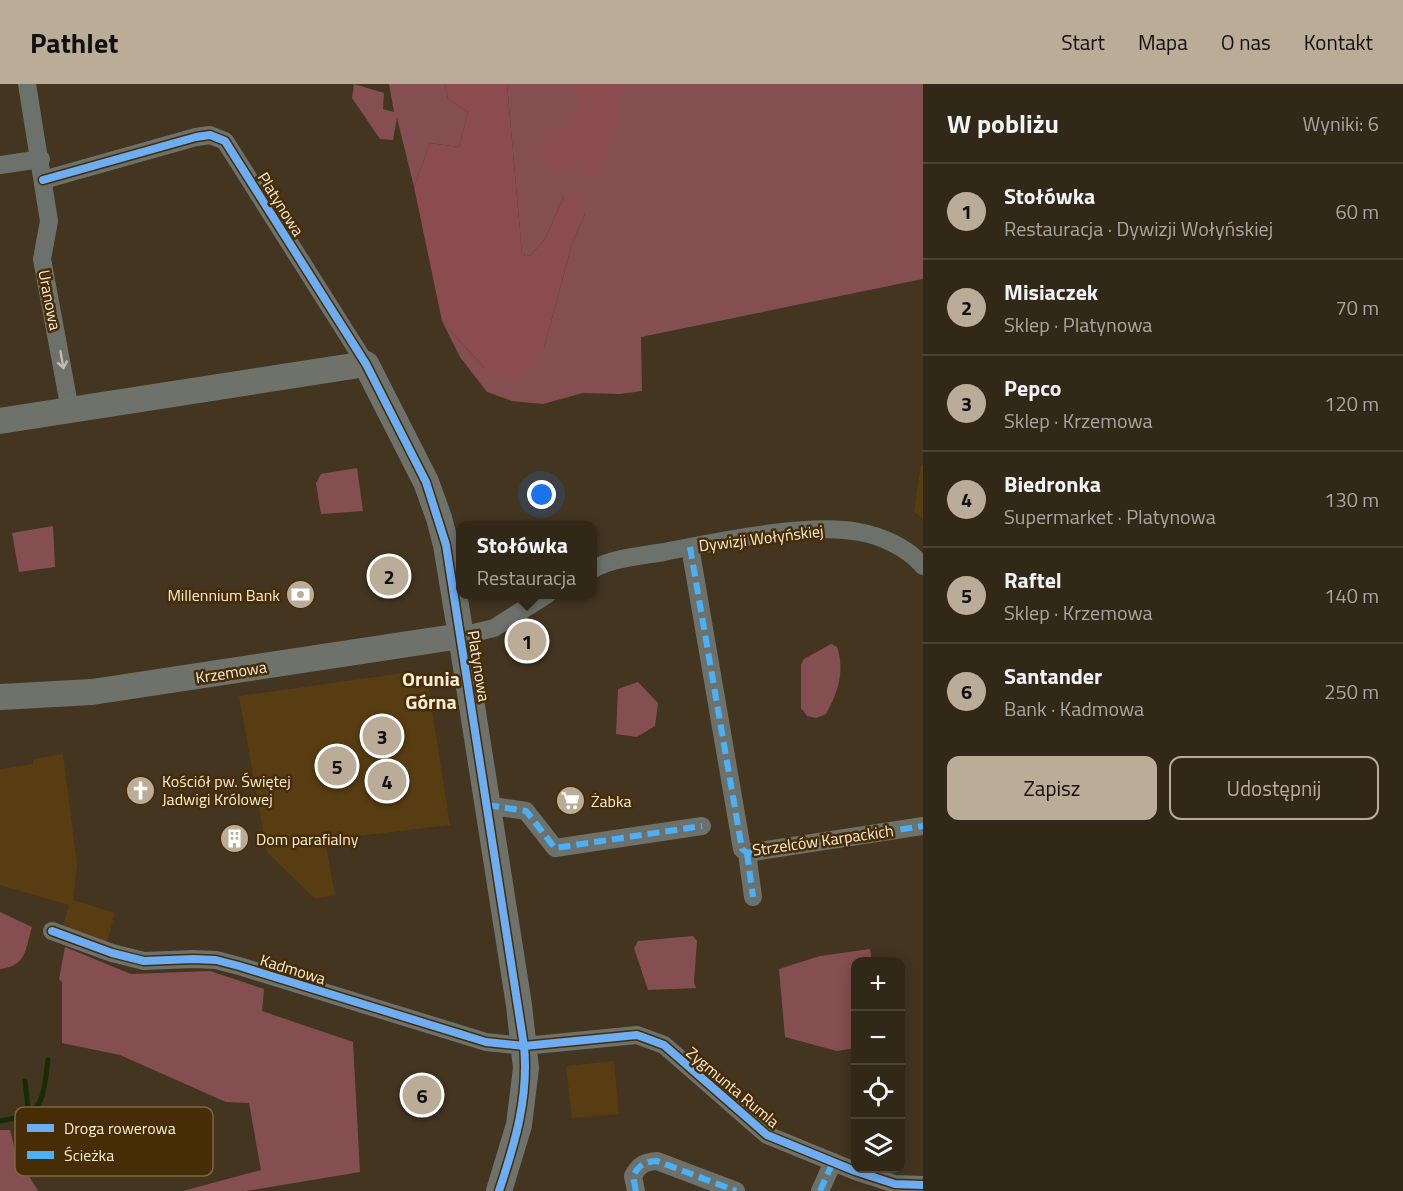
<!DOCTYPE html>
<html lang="pl">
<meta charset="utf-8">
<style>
body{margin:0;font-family:"Titillium Web",sans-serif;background:#3a3021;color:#f1f3f6}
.controls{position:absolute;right:18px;bottom:18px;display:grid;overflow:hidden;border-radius:12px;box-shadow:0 3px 15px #0003}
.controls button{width:54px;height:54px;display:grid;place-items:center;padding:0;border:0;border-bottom:2px solid #4d4437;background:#322818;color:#f1f3f6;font:30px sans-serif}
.you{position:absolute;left:542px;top:411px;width:21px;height:21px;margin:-15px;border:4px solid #fff;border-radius:50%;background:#1a73e8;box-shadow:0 0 0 9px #1a73e833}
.badge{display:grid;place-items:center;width:39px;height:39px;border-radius:50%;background:#bbac98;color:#111;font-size:20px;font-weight:700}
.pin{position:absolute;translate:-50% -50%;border:3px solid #fff;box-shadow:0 2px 6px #0006}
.popup{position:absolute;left:456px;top:437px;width:141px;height:78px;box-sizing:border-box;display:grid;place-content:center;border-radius:12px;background:#322818;filter:drop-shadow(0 2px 4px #0005);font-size:20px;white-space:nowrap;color:#a8a6a2}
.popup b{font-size:22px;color:#f1f3f6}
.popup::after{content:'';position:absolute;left:50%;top:100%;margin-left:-12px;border:12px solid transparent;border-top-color:#322818}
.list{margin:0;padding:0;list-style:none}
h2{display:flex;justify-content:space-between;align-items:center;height:78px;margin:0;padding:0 24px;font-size:26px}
h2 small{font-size:20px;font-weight:400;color:#a8a6a2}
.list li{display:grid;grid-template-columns:39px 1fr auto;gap:18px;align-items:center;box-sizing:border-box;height:96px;padding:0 24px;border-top:2px solid #4d4437}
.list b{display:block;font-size:22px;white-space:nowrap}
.list p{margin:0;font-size:20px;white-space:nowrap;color:#a8a6a2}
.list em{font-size:20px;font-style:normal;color:#a8a6a2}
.actions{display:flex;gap:12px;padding:18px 24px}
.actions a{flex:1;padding:14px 0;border:2px solid #bbac98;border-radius:12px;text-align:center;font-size:21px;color:#bbac98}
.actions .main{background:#bbac98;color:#111}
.icon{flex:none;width:33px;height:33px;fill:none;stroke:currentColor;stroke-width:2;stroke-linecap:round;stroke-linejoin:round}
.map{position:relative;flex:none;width:923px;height:1107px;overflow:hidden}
header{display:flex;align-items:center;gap:36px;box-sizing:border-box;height:84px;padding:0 30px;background:#bbac98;color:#111}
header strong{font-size:28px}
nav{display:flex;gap:33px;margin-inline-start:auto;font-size:21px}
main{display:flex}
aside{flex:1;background:#322818}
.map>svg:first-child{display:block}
.built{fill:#583d12}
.green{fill:#854f51}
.forest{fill:#8b4c50}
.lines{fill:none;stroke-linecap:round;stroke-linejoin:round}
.stream{stroke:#182c03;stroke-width:5}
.street{stroke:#6d716b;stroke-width:18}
.secondary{stroke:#6f726b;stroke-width:26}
.quiet{stroke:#4cb0f7;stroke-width:6;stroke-dasharray:12 6;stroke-linecap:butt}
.cycleway-casing{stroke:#472d05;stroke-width:11}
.cycleway{stroke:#6dadf4;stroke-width:8}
.oneway{stroke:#c3bbac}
.labels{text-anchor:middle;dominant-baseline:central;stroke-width:5;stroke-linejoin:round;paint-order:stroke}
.street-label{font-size:16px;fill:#fcecd8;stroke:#472d05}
.poi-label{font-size:16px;fill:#fcecd8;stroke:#472d05;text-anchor:start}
.quarter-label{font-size:20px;font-weight:bold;fill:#fcecd8;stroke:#472d05}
.key{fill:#472d05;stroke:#7d6644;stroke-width:1.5}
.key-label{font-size:16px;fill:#fcecd8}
</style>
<header>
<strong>Pathlet</strong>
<nav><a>Start</a><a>Mapa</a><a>O nas</a><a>Kontakt</a></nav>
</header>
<main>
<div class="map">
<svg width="923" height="1107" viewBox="0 0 923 1107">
<rect width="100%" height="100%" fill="#433520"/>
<g class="built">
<polygon points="921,381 923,381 923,434 914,428"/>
<polygon points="411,588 427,594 450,741 325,756 335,811 315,815 267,768 239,612"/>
<polygon points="63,670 77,781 73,816 115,829 107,859 62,846 69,821 0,801 0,685 33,680 33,675"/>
<polygon points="614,977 619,1030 572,1034 566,982"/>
</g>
<g class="green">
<polygon points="354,0 384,9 383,25 394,28 389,0 445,0 448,15 468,28 459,63 430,59 414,103 397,34 393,56 380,55 352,14"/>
<polygon points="507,0 923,0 923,195 641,253 642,307 620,310 583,309 543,320 512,317 487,308 460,273 442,237 484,284 544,264 572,160 585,130 564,112 545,155 530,172 522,170"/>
<polygon points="357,384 363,427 321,430 316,399 321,390"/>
<polygon points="53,442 55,483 19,488 12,449"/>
<path d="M831,560l6,3c8,24 1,45 -11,67l-10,4 -9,-2 -6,-8v-43l3,-6z"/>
<polygon points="638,598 658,619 655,642 637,653 616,650 618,605"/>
<path d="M0,828l32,15c-7,22 -5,39 -32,42z"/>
<polygon points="693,852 697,857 694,898 696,904 648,906 634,864 638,857"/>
<polygon points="65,863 131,890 210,887 264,905 262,927 353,958 360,1088 246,1107 183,1107 261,1086 249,1019 226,1018 120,971 62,959 62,898 59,895"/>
<polygon points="870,865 872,877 856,878 855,964 837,967 785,953 779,885 820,872"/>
<polygon points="0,1046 10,1046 16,1070 38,1107 0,1107"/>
</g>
<g class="forest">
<polygon points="445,0 507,0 522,170 530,172 545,155 564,112 580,114 585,130 572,160 544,264 518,297 484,284 442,237 414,103 430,59 459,63 468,28 448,15"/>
<polygon points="571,0 625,0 620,14 621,32 597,93 584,89 572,76 556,90 542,80 548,50 574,38 581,18"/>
</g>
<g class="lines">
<g class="stream">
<path d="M15,1034c32,-6 29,-32 33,-58"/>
<polyline points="0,1037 15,1034 28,1024 25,997"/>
</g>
<g class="street">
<polyline points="27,0 49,137 42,175 70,326"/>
<polyline points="0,81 41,75"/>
<polyline points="43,96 196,53 210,51 225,57 366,280"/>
<polyline points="690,463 742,765 747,769 923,742"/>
<path d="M593,485c21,-11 47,-13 71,-17 52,-10 145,-30 195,-20 23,4 49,16 64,34"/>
<polyline points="461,552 494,544 548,510"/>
<polyline points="487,721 526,727 555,764 702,742"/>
<polyline points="747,769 753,813"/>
<polyline points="52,847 112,869 144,877 193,875 216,876 239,882 486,958 524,962 637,951 664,961 767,1051 855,1087 895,1100 923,1101"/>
<path d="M636,1107l-3,-15c6,-11 11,-14 24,-15l79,30"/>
<polyline points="820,1107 833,1078"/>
</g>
<g class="secondary">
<polyline points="0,337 366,280 426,398 439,434 446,461 461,552 519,921 526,984 519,1041 499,1107"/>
<polyline points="0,613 92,608 461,552"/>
</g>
<g class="quiet">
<polyline points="690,463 742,765 747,769 923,742"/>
<polyline points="487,721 526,727 555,764 702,742"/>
<polyline points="747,769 753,813"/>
<path d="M636,1107l-3,-15c6,-11 11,-14 24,-15l79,30"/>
<polyline points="820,1107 833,1078"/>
</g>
<defs>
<g id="cycleway">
<path d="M43,96l153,-43 14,-2 15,6 141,223 60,118 20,63 78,501c5,51 -9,97 -25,145"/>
<polyline points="52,847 112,869 144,877 193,875 216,876 239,882 486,958 524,962 637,951 664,961 767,1051 855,1087 895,1100 923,1101"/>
</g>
</defs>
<use href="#cycleway" class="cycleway-casing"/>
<use href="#cycleway" class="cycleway"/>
</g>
<defs><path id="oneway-shaft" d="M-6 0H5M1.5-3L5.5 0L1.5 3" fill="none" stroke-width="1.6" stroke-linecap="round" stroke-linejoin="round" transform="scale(1.5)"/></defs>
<use class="oneway" href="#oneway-shaft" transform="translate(62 276) rotate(80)"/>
<defs>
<symbol id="bank-disc" viewBox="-11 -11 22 22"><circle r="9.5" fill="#bbac98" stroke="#472d05"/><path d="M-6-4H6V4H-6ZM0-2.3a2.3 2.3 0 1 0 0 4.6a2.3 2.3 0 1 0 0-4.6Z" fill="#fff"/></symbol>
<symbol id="church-disc" viewBox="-11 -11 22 22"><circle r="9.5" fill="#bbac98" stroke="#472d05"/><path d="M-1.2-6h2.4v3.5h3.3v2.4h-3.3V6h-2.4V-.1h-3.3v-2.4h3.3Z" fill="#fff"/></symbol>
<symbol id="supermarket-disc" viewBox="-11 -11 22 22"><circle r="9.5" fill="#bbac98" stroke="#472d05"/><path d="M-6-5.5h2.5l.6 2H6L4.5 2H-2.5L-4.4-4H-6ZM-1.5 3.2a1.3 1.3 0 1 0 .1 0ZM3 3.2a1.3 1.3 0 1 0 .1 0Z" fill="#fff"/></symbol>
<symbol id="building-disc" viewBox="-11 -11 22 22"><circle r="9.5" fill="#bbac98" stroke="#472d05"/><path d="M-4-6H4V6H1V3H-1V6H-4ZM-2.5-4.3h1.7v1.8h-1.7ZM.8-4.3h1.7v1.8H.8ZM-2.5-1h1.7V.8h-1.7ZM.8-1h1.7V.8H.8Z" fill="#fff"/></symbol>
</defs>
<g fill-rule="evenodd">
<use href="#bank-disc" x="284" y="494" width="33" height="33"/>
<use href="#church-disc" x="124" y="690" width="33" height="33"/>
<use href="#supermarket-disc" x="554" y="700" width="33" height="33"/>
<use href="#building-disc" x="218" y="738" width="33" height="33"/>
</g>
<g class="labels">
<g class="street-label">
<text transform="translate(281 120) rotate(58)">Platynowa</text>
<text transform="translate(50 216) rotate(79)">Uranowa</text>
<text transform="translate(761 454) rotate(-7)">Dywizji Wołyńskiej</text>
<text transform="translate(479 582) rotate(81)">Platynowa</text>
<text transform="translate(231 588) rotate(-9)">Krzemowa</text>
<text transform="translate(823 756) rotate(-8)">Strzelców Karpackich</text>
<text transform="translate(293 885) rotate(17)">Kadmowa</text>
<text transform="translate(733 1003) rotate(40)">Zygmunta Rumla</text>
</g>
<g class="poi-label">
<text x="280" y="511" text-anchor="end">Millennium Bank</text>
<text x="162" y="697">Kościół pw. Świętej<tspan x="162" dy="18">Jadwigi Królowej</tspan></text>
<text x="591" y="717">Żabka</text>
<text x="256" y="755">Dom parafialny</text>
</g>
<g class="quarter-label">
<text x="431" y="594">Orunia<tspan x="431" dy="23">Górna</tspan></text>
</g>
</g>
<rect x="15" y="1023" width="198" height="69" rx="9" class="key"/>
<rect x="27" y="1040" width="27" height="8" fill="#6dadf4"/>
<rect x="27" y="1067" width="27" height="8" fill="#4cb0f7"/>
<g class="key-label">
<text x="64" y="1050">Droga rowerowa</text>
<text x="64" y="1077">Ścieżka</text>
</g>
</svg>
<div class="controls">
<button>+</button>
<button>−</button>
<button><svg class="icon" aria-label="locate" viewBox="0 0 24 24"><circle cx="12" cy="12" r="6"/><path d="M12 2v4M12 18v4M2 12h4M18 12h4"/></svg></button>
<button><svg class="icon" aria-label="layers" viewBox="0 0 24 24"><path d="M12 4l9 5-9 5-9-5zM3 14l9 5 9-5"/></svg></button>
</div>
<div class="you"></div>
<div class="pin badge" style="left:527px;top:557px">1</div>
<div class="popup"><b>Stołówka</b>Restauracja</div>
<div class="pin badge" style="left:389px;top:492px">2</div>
<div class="pin badge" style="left:382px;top:652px">3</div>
<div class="pin badge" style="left:387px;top:697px">4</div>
<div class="pin badge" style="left:337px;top:682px">5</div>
<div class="pin badge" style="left:422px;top:1011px">6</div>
</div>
<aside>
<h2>W pobliżu<small>Wyniki: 6</small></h2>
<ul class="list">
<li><span class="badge">1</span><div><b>Stołówka</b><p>Restauracja · Dywizji Wołyńskiej</p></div><em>60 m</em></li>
<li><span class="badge">2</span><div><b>Misiaczek</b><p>Sklep · Platynowa</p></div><em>70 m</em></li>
<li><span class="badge">3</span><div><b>Pepco</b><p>Sklep · Krzemowa</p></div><em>120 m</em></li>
<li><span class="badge">4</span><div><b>Biedronka</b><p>Supermarket · Platynowa</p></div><em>130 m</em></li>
<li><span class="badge">5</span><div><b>Raftel</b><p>Sklep · Krzemowa</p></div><em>140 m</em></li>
<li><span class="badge">6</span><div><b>Santander</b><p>Bank · Kadmowa</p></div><em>250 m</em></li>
</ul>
<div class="actions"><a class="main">Zapisz</a><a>Udostępnij</a></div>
</aside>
</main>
